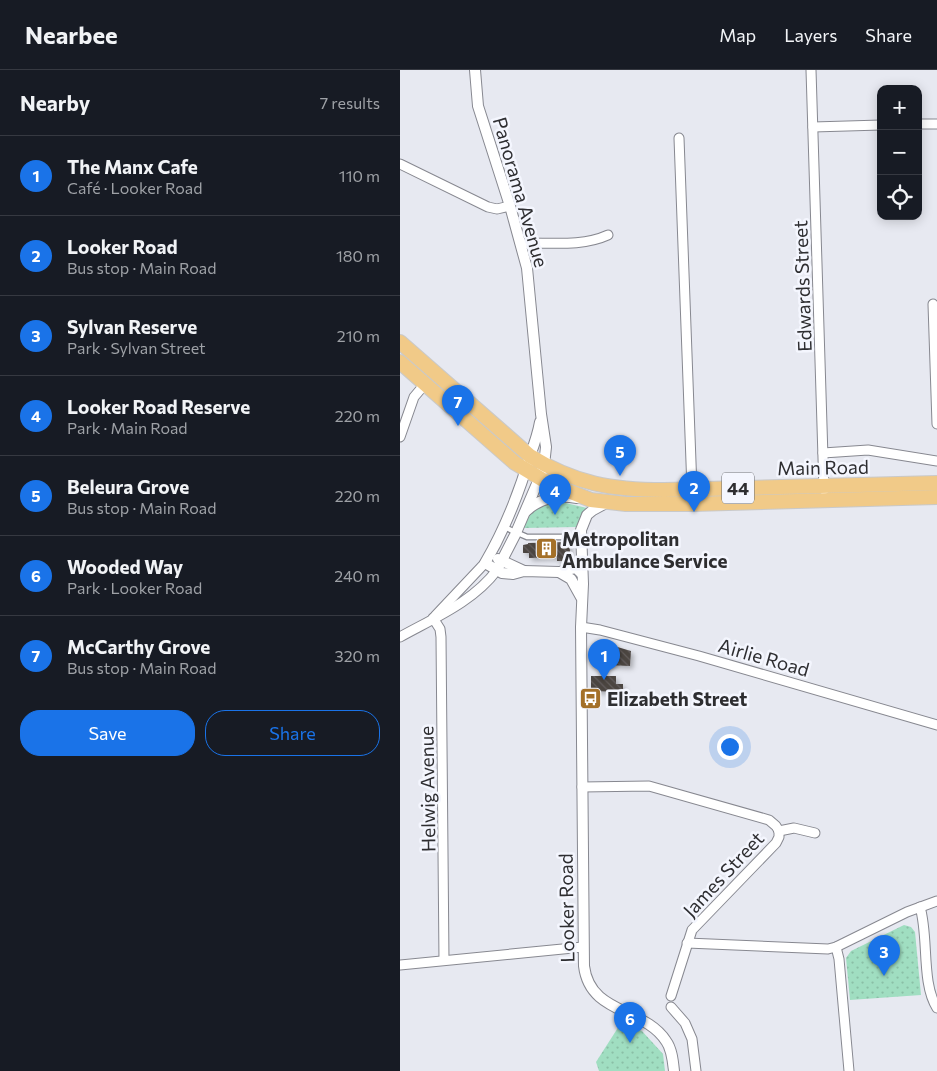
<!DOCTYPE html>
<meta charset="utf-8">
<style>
body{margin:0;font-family:Commissioner,sans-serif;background:#20242c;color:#f1f3f6}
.controls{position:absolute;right:15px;top:15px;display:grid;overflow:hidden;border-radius:10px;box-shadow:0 2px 12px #0003}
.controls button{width:45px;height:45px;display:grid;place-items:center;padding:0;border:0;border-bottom:1px solid #363941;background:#171b24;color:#f1f3f6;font:25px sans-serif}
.you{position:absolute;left:329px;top:676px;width:18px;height:18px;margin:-12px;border:4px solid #fff;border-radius:50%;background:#1a73e8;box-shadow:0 0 0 8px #1a73e833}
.badge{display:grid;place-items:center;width:32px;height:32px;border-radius:50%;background:#1a73e8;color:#fff;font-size:16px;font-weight:700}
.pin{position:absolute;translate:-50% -41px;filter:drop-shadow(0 1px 2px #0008)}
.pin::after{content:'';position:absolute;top:26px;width:18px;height:15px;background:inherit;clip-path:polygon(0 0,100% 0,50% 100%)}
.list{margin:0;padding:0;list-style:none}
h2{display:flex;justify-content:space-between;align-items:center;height:65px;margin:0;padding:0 20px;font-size:21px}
h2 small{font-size:16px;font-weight:400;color:#9ea1a6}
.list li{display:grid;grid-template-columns:32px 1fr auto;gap:15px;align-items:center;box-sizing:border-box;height:80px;padding:0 20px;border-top:1px solid #363941}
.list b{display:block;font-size:19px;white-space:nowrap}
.list p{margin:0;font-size:16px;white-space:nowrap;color:#9ea1a6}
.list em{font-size:16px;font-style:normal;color:#9ea1a6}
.actions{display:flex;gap:10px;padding:15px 20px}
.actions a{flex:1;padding:11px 0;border:1px solid #1a73e8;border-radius:20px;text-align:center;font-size:18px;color:#1a73e8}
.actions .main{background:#1a73e8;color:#fff}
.icon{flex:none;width:28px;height:28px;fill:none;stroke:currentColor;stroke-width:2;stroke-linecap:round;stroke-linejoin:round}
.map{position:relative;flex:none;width:537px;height:1001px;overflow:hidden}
header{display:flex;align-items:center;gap:30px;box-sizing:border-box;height:70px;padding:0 25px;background:#171b24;border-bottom:1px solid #363941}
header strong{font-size:24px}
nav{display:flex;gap:28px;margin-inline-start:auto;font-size:18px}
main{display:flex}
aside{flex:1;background:#171b24}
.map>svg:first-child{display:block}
.grass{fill:url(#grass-dots)}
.building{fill:url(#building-back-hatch);filter:url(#shadow)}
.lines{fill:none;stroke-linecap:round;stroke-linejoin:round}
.service-casing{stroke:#878890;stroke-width:7}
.minor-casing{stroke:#878890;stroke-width:11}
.tertiary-casing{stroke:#878890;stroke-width:12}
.primary-casing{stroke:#c9c9c9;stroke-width:16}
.service{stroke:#fff;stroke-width:4.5}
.minor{stroke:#fff;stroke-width:9}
.tertiary{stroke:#fff;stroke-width:10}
.primary{stroke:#f1ca88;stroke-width:14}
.labels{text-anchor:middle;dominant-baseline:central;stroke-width:5;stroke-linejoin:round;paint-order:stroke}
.shield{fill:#f4f6fe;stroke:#696a6e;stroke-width:1}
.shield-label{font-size:18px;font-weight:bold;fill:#2e2e31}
.street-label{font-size:19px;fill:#2e2e31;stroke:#f4f6fe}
.poi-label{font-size:19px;font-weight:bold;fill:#2e2e31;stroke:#f4f6fe;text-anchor:start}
</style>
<header>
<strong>Nearbee</strong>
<nav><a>Map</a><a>Layers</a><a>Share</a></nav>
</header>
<main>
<aside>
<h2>Nearby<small>7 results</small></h2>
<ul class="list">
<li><span class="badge">1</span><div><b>The Manx Cafe</b><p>Café · Looker Road</p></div><em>110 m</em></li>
<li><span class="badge">2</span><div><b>Looker Road</b><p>Bus stop · Main Road</p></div><em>180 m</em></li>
<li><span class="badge">3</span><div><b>Sylvan Reserve</b><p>Park · Sylvan Street</p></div><em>210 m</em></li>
<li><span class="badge">4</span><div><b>Looker Road Reserve</b><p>Park · Main Road</p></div><em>220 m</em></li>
<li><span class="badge">5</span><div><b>Beleura Grove</b><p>Bus stop · Main Road</p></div><em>220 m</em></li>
<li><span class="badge">6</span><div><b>Wooded Way</b><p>Park · Looker Road</p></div><em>240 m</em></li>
<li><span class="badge">7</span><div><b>McCarthy Grove</b><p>Bus stop · Main Road</p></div><em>320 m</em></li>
</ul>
<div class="actions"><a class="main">Save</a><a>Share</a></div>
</aside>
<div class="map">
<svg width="537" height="1001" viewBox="0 0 537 1001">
<defs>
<pattern id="grass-dots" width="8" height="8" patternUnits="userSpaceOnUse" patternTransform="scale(1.25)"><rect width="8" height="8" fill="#a0dec1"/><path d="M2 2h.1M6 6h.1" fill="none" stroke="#8abfa6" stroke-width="1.8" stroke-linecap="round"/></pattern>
<pattern id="building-back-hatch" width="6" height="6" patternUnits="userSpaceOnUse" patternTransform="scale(1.25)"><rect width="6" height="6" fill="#4b4441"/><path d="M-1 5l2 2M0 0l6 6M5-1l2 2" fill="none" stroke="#625d5b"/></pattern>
<filter id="shadow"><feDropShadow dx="3" dy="3" stdDeviation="2.5" flood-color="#0004"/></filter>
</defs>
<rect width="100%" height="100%" fill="#e7e9f1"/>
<g class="grass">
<path d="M157,431l30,7 -5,7 -6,12 -52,1c9,-22 11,-22 33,-27z"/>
<polygon points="504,855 511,857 515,862 521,925 450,930 446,888 451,881"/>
<polygon points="221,953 242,961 263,984 265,1001 199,1001 196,992"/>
</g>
<g class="building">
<polygon points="169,472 171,491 157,491 157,487 129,488 129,483 123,483 123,475 128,474 128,473"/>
<polygon points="201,573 210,584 214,576 231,581 230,596 206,595 194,582"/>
<polygon points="191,606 216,606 216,614 223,614 223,622 191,621"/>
</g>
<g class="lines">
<defs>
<polyline id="service" points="104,457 127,467 169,467"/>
<g id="minor">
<polyline points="411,0 424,420"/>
<polyline points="518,54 537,54"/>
<polyline points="413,57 481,55"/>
<polyline points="279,68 292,419"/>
<polyline points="0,94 88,137 97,139 110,136"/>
<path d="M121,175l8,-2c26,0 55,3 79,-8"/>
<polyline points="533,234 537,354"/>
<polyline points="0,367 14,327 25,314"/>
<polyline points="423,383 468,380 537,391"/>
<polyline points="35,546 85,493"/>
<polyline points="33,548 40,559 41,567 44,890"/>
<polyline points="181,557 200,560 299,586 537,655"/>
<path d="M0,567c34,-19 73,-35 97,-67"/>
<polyline points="182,717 249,716 369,750 376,756 379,761"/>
<polyline points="379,761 394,758 415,763"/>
<path d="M520,837c9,30 1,76 17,101"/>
<polyline points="287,873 428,879 436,877 507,842 537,831"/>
<polyline points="436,877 439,889 449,1001"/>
<polyline points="0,895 183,877"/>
<polyline points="271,926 292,860 376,773 379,767 379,761"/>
<polyline points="271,937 285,953 292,969 296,1001"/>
</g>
<g id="tertiary">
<polyline points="75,0 78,36 110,136 127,198 141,344 146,377 144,395 139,409 115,465 97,500"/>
<path d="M140,352c-2,12 -6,23 -10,34 -11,37 -25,73 -45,107l17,10 11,1 11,-3 35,1 17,-4 6,6"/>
<path d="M206,433l-13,7 -6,5 -6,15 2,54 -2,43 3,339c6,49 60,41 82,75 6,8 7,21 8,30"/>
<path d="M126,441c15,-14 32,-16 51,-13"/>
<polyline points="98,489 124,501"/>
<polyline points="159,502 171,509 181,527"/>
</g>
<g id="primary">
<path d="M0,272l130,114c45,28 83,34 134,34l273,-7"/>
<polyline points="0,292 115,393 148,413 191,430 226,434 293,434 537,427"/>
</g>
</defs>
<use href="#service" class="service-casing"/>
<use href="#minor" class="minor-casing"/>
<use href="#tertiary" class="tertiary-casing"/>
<use href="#primary" class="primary-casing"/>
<use href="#service" class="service"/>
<use href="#minor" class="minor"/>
<use href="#tertiary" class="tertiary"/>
<use href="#primary" class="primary"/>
</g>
<defs>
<symbol id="building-square" viewBox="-11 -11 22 22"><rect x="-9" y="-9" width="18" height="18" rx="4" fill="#a47028" stroke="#f4f6fe"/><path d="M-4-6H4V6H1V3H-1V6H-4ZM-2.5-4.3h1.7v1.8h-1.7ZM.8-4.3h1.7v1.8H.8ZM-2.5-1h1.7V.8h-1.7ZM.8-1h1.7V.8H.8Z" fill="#fff"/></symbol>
<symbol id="bus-square" viewBox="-11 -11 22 22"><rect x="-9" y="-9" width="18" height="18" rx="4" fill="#a47028" stroke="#f4f6fe"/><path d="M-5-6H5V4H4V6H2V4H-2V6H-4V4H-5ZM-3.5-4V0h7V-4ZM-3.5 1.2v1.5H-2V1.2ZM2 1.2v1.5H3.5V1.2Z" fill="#fff"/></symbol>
</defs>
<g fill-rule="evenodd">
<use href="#building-square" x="134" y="466" width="25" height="25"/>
<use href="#bus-square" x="178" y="616" width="25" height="25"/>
</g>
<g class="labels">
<rect class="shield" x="322" y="402.5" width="32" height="31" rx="4"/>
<g class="shield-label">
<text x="338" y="418">44</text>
</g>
<g class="street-label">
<text transform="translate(121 122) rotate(74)">Panorama Avenue</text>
<text transform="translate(402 216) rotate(-92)">Edwards Street</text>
<text transform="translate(423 397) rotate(-1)">Main Road</text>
<text transform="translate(364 587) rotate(16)">Airlie Road</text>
<text transform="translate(27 719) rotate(-91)">Helwig Avenue</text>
<text transform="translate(323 804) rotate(-47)">James Street</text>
<text transform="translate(166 838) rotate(-91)">Looker Road</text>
</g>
<g class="poi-label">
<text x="162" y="468">Metropolitan<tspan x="162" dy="22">Ambulance Service</tspan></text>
<text x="207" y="628">Elizabeth Street</text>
</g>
</g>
</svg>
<div class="controls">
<button>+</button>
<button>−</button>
<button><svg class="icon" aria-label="locate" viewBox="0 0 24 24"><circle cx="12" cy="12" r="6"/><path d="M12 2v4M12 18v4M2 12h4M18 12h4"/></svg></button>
</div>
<div class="you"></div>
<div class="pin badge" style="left:204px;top:610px">1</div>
<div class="pin badge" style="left:294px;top:442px">2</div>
<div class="pin badge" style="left:484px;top:906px">3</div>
<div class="pin badge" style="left:155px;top:445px">4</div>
<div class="pin badge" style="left:220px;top:406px">5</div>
<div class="pin badge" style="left:230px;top:973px">6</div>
<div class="pin badge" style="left:58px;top:356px">7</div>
</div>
</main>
